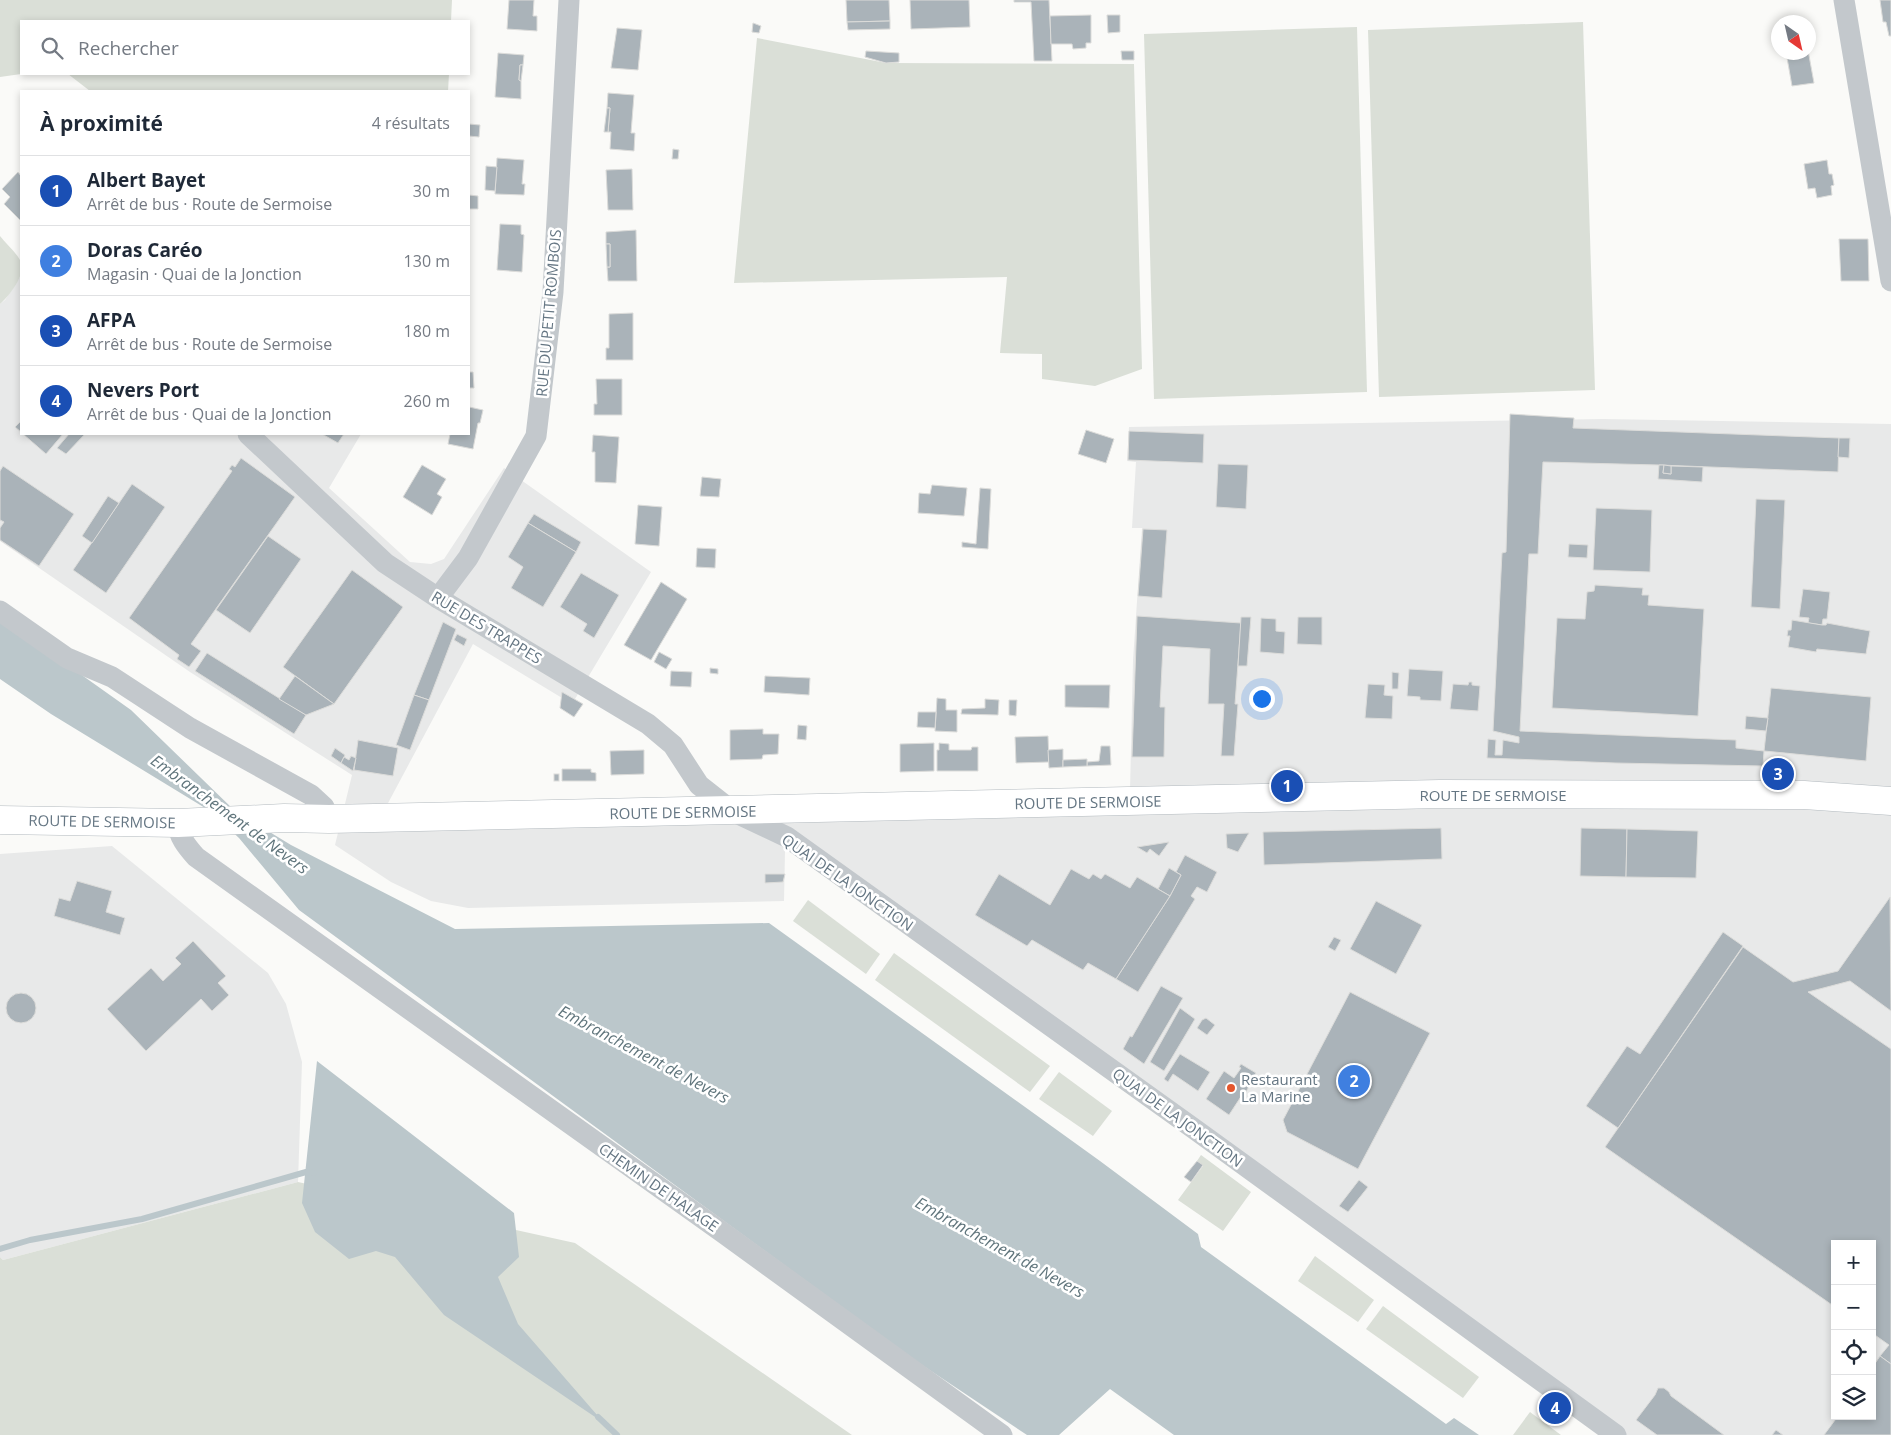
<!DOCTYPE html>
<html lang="fr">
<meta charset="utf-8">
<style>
body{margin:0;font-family:"Open Sans",sans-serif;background:#f2f2f3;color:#1f2937}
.controls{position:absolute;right:15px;bottom:15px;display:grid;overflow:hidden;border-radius:0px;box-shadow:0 2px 8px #0003}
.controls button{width:45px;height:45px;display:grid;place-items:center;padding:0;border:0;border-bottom:1px solid #e0e1e3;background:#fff;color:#1f2937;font:25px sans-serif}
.compass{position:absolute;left:1771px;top:15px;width:45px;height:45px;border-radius:50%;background:#fff;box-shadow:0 2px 8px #0003;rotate:146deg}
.you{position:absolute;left:1261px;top:698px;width:18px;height:18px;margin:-12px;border:4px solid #fff;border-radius:50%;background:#1a73e8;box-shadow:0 0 0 8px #1a73e833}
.badge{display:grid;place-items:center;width:32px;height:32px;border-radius:50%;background:#e4572e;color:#fff;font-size:16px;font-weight:700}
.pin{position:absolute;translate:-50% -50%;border:2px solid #fff;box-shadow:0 1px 5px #0006}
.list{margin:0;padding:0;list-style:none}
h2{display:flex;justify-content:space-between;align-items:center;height:65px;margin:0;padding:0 20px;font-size:21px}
h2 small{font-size:16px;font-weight:400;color:#747a83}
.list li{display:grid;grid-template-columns:32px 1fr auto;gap:15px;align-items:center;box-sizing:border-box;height:70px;padding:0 20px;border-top:1px solid #e0e1e3}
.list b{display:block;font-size:19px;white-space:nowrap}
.list p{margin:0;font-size:16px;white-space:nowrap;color:#747a83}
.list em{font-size:16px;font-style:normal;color:#747a83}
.icon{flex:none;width:28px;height:28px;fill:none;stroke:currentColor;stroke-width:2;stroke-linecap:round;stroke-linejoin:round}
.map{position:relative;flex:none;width:1891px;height:1435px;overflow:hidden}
.search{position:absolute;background:#fff;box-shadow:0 2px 8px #0003;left:20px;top:20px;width:450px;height:55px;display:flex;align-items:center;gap:12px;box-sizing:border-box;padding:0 18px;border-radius:0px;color:#747a83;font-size:19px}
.panel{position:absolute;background:#fff;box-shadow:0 2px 8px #0003;left:20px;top:90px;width:450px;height:345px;border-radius:0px}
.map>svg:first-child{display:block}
.built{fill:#e8e9e9;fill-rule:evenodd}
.green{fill:#dadfd7}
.water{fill:#bbc7cb}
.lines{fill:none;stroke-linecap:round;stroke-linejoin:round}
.stream{stroke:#bbc7cb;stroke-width:6}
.building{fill:#aab3b9;stroke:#dcdcda}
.secondary-casing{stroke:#b3babf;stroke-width:29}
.minor{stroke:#c3c8cc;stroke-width:21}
.secondary{stroke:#fff;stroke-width:28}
.poi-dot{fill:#e4572e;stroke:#fff;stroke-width:2}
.labels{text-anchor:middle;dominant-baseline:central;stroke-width:5;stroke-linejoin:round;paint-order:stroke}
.street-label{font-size:15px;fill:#657683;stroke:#fff}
.poi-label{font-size:15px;fill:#657683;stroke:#fff;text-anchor:start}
.water-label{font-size:16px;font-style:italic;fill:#60757c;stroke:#fff}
</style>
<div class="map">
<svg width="1891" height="1435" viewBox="0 0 1891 1435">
<rect width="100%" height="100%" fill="#fafaf8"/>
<g class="built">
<path d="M21,275v159h340l-32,54 81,74 21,2 13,-5 60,-91 147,104 -79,132 -99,-60 -86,161 743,-13 3,-132 9,-132h-10l4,-66 -9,-1 2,-34 474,-8 288,5v1011h-275l-795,-574 -36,-10 -1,50 -316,7 -37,-7 -40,-19 -56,-37 17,-70 -162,-103 -190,-131v-237l5,-4zM1835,1244h37v172h-37z"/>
<polygon points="112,846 268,973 286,1004 302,1062 298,1182 3,1260 0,1257 0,854"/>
</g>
<g class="green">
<polygon points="0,0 452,0 451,21 21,21 21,74 0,77"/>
<polygon points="1583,22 1595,390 1379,397 1368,30"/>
<polygon points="1357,27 1367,392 1154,399 1144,34"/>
<polygon points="757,38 886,63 1134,64 1142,369 1095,386 1042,379 1042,354 1000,353 1007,277 734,283"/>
<polygon points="68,74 449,74 448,91 90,91"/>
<path d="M0,236c6,8 17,17 21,26 5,13 -12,34 -21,42z"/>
<polygon points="808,900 880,954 866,974 793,921"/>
<polygon points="894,953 1050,1066 1030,1092 875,980"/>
<polygon points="1059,1072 1112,1111 1093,1136 1039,1099"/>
<polygon points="1201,1155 1251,1192 1223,1231 1178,1200 1203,1166 1197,1161"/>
<polygon points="298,1182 575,1243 852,1435 0,1435 0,1257 3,1260"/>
<polygon points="1315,1256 1374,1300 1358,1322 1298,1281"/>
<polygon points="1383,1306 1479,1377 1463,1398 1366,1329"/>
<polygon points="1530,1412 1561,1435 1513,1435"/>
</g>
<g class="water">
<polygon points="0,617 131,710 235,811 291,845 455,929 769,923 1100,1161 1198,1234 1201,1247 1446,1424 1454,1418 1479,1435 1174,1435 1110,1389 1059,1435 1027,1435 910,1357 299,910 239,838 210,811 51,714 0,679"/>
<polygon points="317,1061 514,1213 519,1257 498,1277 518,1324 604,1423 444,1315 395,1257 376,1251 349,1259 315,1232 302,1203"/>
</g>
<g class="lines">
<g class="stream">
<polyline points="0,1249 30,1240 142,1219 306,1172 314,1173"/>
<polyline points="598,1417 617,1435"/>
</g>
</g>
<g class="building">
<polygon points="509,0 534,0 533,16 537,16 537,31 507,29"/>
<polygon points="846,0 889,0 890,21 847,22"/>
<polygon points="910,0 969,0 970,27 911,29"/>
<polygon points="1014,0 1049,0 1052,61 1034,61 1031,2 1014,2"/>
<polygon points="1880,0 1891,0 1891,36 1889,36 1886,22 1883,22"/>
<polygon points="1091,15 1091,43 1086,43 1086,48 1073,49 1072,44 1051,44 1050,16"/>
<polygon points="1107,15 1120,15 1120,32 1108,33"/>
<polygon points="890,21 890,29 848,30 847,22"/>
<polygon points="753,23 761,26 759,33 752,32"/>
<polygon points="617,28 642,30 638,70 611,68"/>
<polygon points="1808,50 1814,83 1792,86 1786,52 1808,52"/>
<polygon points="866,51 899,53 899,62 886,63 865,57"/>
<polygon points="1121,51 1134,51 1134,60 1122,60"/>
<polygon points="498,53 524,55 523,65 520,65 519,80 521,81 521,99 495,97"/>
<polygon points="520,65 523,65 521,81 519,80"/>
<polygon points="608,93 634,95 631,133 635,133 634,151 610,149 611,132 608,132 610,108 607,108"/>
<polygon points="607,108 610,108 608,132 604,132"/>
<polygon points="469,124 480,125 479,137 469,136"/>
<polygon points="673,149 679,150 678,159 672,159"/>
<polygon points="497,158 524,160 522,184 525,184 524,195 495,194"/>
<polygon points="1827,160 1829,174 1832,174 1834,185 1831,186 1832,195 1817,198 1815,188 1808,189 1804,164"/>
<polygon points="486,166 497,167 495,191 485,190"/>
<polygon points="632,169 633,210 608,210 606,170"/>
<polygon points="18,172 21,176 21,221 4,204 10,197 2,189"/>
<polygon points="469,195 478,196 478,209 469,209"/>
<polygon points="500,224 521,225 521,234 524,235 522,272 497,270"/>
<polygon points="636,230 637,281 608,281 607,267 610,267 610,244 606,244 606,232"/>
<polygon points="1839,239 1868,239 1869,281 1841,281"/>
<polygon points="606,244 610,244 610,267 607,267"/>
<polygon points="633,313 633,360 606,360 606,348 609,348 609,314"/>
<polygon points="469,372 473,372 474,388 469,388"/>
<polygon points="596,379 622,379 622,415 594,415 594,404 597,404"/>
<polygon points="469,407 483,410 480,423 478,423 473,449 448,444 450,434 469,434"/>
<polygon points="1510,414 1574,418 1573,428 1839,438 1838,472 1659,465 1543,462 1538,554 1529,554 1520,731 1736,740 1736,748 1764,751 1763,766 1615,763 1487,758 1488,739 1496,740 1495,755 1502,755 1503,740 1519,743 1519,737 1493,731 1502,553 1506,552"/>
<polygon points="21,421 21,432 15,427"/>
<polygon points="1086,430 1114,439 1106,463 1078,454"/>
<polygon points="1129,431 1204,434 1203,463 1128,460"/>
<polygon points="23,434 63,434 46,454"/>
<polygon points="69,434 85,434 66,454 57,448"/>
<polygon points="322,434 344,434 338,443"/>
<polygon points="593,435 619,437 616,483 595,482 595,452 592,452"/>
<polygon points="1839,438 1850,438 1849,458 1838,457"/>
<polygon points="241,458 295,497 191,644 201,651 189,667 177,659 179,655 129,618 232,471 229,469 232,465 235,467"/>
<polygon points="1218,464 1248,465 1246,509 1216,507"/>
<polygon points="422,465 446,479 437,494 442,497 432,515 403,497"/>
<polygon points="1659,465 1664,465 1663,473 1671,474 1671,466 1703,467 1702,482 1658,479"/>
<polygon points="1664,465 1671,466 1671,474 1663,473"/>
<polygon points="3,466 74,514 39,566 0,540 0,528 4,522 0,520 0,471"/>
<polygon points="702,477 721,479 719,497 700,496"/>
<polygon points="132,484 165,507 106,593 73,570"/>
<polygon points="932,485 967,488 964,516 918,513 919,493 930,494"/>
<polygon points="980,488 991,489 988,549 962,547 962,542 976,544"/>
<polygon points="108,496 119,503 92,543 82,536"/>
<polygon points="1756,499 1785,500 1780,609 1751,607"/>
<polygon points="638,505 662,507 659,546 635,544"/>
<polygon points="1596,508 1652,510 1650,572 1593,570"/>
<polygon points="534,514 581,542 576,552 528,523"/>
<polygon points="528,523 576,552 543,607 511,588 523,567 508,557"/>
<polygon points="1143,529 1167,530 1162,598 1138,596"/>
<polygon points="268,536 301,559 250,633 216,610"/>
<polygon points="1569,544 1588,545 1587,558 1568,557"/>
<polygon points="697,548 716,549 715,568 696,567"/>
<polygon points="352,570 403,607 334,704 283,667"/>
<polygon points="581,573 619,595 594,638 583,631 587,624 560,607"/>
<polygon points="661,582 687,599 651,660 624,645"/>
<polygon points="1595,585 1643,588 1642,595 1649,595 1648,605 1704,609 1698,716 1552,708 1557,618 1585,619 1587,592 1594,591"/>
<polygon points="1803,589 1830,592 1827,619 1823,619 1822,625 1808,623 1809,618 1799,617"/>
<polygon points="1137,616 1241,623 1235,704 1238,704 1234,756 1221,756 1224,704 1208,704 1210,649 1163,646 1160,707 1165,707 1164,757 1132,757"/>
<polygon points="1241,617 1251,617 1247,666 1238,666"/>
<polygon points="1298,617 1322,617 1322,645 1297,644"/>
<polygon points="1261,618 1276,619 1276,631 1285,632 1284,654 1260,652"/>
<polygon points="1792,620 1822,625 1826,625 1827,623 1870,631 1866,654 1817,649 1816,652 1788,647 1790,636 1787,636 1788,630 1791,630"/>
<polygon points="443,622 456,629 429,700 414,695"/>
<polygon points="457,634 467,639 464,646 454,640"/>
<polygon points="659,652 672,659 666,669 654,662"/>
<polygon points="207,653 306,715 294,734 195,671"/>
<polygon points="710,668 718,669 718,674 710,673"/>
<polygon points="1409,669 1443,671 1441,701 1420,700 1420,697 1407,696"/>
<polygon points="671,671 692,672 691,687 670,686"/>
<polygon points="1392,672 1399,673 1398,689 1392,689"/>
<polygon points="295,676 334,704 306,715 279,699"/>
<polygon points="765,676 810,678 809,695 764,692"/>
<polygon points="1469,682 1472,682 1472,685 1480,686 1478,711 1450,709 1453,684 1468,685"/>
<polygon points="1368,684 1385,685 1384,695 1393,696 1392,719 1365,718"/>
<polygon points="1065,685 1110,685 1109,708 1065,707"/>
<polygon points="1771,688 1871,697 1866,761 1764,751"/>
<polygon points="562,692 583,704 574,717 560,708"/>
<polygon points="414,695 429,700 410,750 396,745"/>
<polygon points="937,698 946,699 946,710 957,710 957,732 935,731"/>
<polygon points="985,699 999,700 998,715 961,714 962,709 985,708"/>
<polygon points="1009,700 1017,700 1016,716 1009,715"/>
<polygon points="918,712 936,712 935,728 917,727"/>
<polygon points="1746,716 1768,718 1766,731 1745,729"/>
<polygon points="798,725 807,726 806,740 797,739"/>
<polygon points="763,729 763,734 779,734 778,754 763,755 762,759 730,760 730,730"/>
<polygon points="1048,736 1049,762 1016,763 1015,737"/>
<polygon points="358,740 398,748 393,776 354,770"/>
<polygon points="934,743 934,771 900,772 900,744"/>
<polygon points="939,743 949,744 949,750 971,750 972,747 978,747 978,771 937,771 937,750 939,750"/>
<polygon points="1101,746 1110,746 1111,765 1087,766 1087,762 1099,761"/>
<polygon points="335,748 345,755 341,763 331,756"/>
<polygon points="1063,749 1063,767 1049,768 1048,750"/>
<polygon points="644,750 644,774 611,775 610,751"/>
<polygon points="351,756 356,758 353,771 341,763 344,757 349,760"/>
<polygon points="1087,759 1087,766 1063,767 1063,760"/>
<polygon points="562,769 591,769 591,772 596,773 596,781 562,781"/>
<rect x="554" y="774" width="5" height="7"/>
<polygon points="1441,828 1442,859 1264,865 1263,832"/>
<polygon points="1581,828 1627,829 1626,877 1580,876"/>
<polygon points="1627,829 1698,831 1696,878 1626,877"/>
<polygon points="1249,833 1238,852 1227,848 1226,834"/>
<polygon points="1169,842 1159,856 1150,849 1147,853 1137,847"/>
<polygon points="1185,855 1217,872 1207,892 1197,887 1191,896 1195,899 1138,992 1116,979 1170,896 1181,875 1176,872"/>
<polygon points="1169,868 1181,875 1170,896 1158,889"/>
<polygon points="1071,869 1089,879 1093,874 1101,879 1105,874 1130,888 1137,877 1170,896 1116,979 1088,963 1083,970 1032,940 1027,946 975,915 999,874 1050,905"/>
<polygon points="765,874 785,874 783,882 765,883"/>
<polygon points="77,881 112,891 106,912 125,918 120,935 54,916 59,898 70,901"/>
<polygon points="1890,897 1891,1011 1850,981 1808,992 1891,1049 1891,1364 1880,1356 1889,1345 1872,1333 1872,1244 1835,1244 1835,1307 1605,1147 1743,947 1793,982 1838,971"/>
<polygon points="1376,901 1422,925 1396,974 1350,949"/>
<polygon points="1723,932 1743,946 1618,1128 1586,1106 1627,1046 1640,1054"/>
<polygon points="1334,937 1341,940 1335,951 1328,947"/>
<polygon points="193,941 226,976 218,983 229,995 212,1011 201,999 146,1051 107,1009 151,968 163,981 181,964 175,958"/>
<polygon points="1161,986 1183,998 1144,1064 1123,1049 1130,1036 1132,1037"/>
<polygon points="1350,992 1430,1033 1358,1169 1287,1132 1283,1120"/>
<circle cx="21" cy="1008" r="15"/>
<polygon points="1180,1008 1195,1019 1164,1071 1150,1062"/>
<polygon points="1206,1018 1215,1025 1207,1035 1197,1028 1202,1020"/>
<polygon points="1180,1054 1210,1072 1198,1091 1173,1074 1168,1082 1164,1079"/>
<polygon points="1241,1064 1256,1073 1245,1094 1244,1092 1229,1115 1206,1099 1224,1071 1234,1078 1241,1068 1239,1067"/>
<polygon points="1197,1161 1203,1165 1191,1182 1184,1177"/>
<polygon points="1359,1180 1368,1187 1348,1212 1339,1206"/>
<polygon points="1880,1356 1891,1364 1891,1435 1824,1435 1838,1416 1872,1416 1872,1368"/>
<polygon points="1658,1388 1664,1388 1669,1392 1671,1396 1724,1435 1657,1435 1636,1420 1655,1395"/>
<polygon points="1776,1430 1783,1435 1772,1435"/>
</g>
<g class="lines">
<defs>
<polyline id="secondary" points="0,820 178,823 284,818 329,819 1440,794 1804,795 1891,801"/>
</defs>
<use href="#secondary" class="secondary-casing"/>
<g class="minor">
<polyline points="1844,0 1891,281"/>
<polyline points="248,434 385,563 438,598 648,724 673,745 699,785 732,811 787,837 1193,1128 1616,1435"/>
<polyline points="438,598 468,558 536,436 553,292 569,0"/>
<polyline points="0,611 67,658 112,677 190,728 311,795 324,807 329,819"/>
<path d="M178,823c0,13 9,24 18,34l526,375 280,203"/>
</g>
<use href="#secondary" class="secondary"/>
</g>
<circle class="poi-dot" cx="1231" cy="1088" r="5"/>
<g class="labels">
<g class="street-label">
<text transform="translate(548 313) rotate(-85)">RUE DU PETIT ROMBOIS</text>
<text transform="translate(487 627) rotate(31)">RUE DES TRAPPES</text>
<text x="1493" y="795">ROUTE DE SERMOISE</text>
<text transform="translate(1088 802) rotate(-1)">ROUTE DE SERMOISE</text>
<text transform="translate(683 812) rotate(-1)">ROUTE DE SERMOISE</text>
<text transform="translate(102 821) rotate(1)">ROUTE DE SERMOISE</text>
<text transform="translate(848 882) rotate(35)">QUAI DE LA JONCTION</text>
<text transform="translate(1178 1117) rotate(36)">QUAI DE LA JONCTION</text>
<text transform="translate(659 1187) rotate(35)">CHEMIN DE HALAGE</text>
</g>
<g class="poi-label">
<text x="1241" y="1079">Restaurant<tspan x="1241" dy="17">La Marine</tspan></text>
</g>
<g class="water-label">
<text transform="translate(230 814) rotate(36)">Embranchement de Nevers</text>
<text transform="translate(644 1054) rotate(28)">Embranchement de Nevers</text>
<text transform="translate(1000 1247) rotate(29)">Embranchement de Nevers</text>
</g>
</g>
</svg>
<div class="controls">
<button>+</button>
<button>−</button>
<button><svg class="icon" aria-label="locate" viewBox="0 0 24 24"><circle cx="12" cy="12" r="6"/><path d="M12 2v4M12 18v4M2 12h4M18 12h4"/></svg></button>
<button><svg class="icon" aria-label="layers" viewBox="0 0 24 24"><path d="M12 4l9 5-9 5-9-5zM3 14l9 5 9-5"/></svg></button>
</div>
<svg class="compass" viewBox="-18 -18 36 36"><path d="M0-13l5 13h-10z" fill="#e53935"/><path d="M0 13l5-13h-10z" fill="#747a83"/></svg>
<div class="you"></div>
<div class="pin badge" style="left:1287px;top:786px;background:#1a4fb4">1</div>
<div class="pin badge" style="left:1354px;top:1081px;background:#3f7fe0">2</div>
<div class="pin badge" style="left:1778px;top:774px;background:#1a4fb4">3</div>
<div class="pin badge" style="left:1555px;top:1408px;background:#1a4fb4">4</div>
<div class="search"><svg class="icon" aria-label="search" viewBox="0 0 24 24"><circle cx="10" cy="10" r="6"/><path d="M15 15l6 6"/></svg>Rechercher</div>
<section class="panel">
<h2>À proximité<small>4 résultats</small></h2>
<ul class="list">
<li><span class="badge" style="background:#1a4fb4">1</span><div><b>Albert Bayet</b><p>Arrêt de bus · Route de Sermoise</p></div><em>30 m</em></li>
<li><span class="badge" style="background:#3f7fe0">2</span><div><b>Doras Caréo</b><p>Magasin · Quai de la Jonction</p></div><em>130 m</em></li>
<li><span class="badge" style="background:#1a4fb4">3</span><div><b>AFPA</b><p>Arrêt de bus · Route de Sermoise</p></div><em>180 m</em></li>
<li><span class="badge" style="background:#1a4fb4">4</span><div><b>Nevers Port</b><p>Arrêt de bus · Quai de la Jonction</p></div><em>260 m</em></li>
</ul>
</section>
</div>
